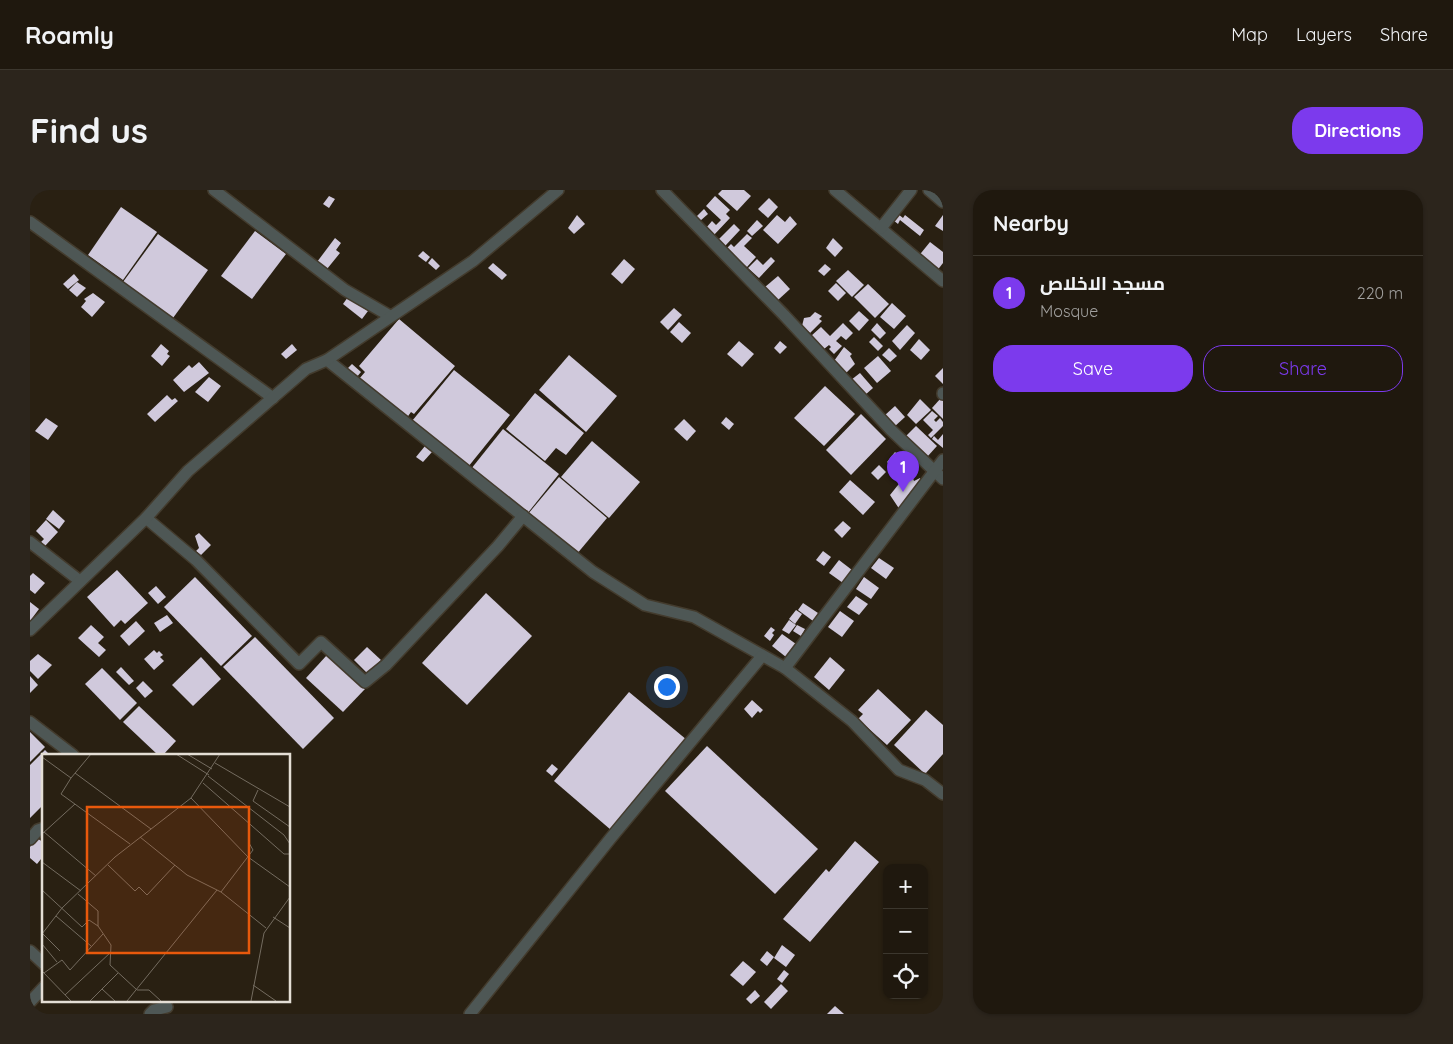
<!DOCTYPE html>
<meta charset="utf-8">
<style>
body{margin:0;font-family:Quicksand,Cairo,sans-serif;background:#2c251c;color:#f1f3f6}
.controls{position:absolute;right:15px;bottom:15px;display:grid;overflow:hidden;border-radius:10px;box-shadow:0 1px 4px #0004}
.controls button{width:45px;height:45px;display:grid;place-items:center;padding:0;border:0;border-bottom:1px solid #3c372e;background:#1f180e;color:#f1f3f6;font:25px sans-serif}
.you{position:absolute;left:636px;top:496px;width:18px;height:18px;margin:-12px;border:4px solid #fff;border-radius:50%;background:#1a73e8;box-shadow:0 0 0 8px #1a73e833}
.badge{display:grid;place-items:center;width:32px;height:32px;border-radius:50%;background:#7c3aed;color:#fff;font-size:16px;font-weight:700}
.pin{position:absolute;translate:-50% -41px;filter:drop-shadow(0 1px 2px #0008)}
.pin::after{content:'';position:absolute;top:26px;width:18px;height:15px;background:inherit;clip-path:polygon(0 0,100% 0,50% 100%)}
.list{margin:0;padding:0;list-style:none}
h2{display:flex;justify-content:space-between;align-items:center;height:65px;margin:0;padding:0 20px;font-size:21px}
h2 small{font-size:16px;font-weight:400;color:#a1a09e}
.list li{display:grid;grid-template-columns:32px 1fr auto;gap:15px;align-items:center;box-sizing:border-box;height:75px;padding:0 20px;border-top:1px solid #3c372e}
.list b{display:block;font-size:19px;white-space:nowrap}
.list p{margin:0;font-size:16px;white-space:nowrap;color:#a1a09e}
.list em{font-size:16px;font-style:normal;color:#a1a09e}
.actions{display:flex;gap:10px;padding:15px 20px}
.actions a{flex:1;padding:11px 0;border:1px solid #7c3aed;border-radius:20px;text-align:center;font-size:18px;color:#7c3aed}
.actions .main{background:#7c3aed;color:#fff}
.icon{flex:none;width:28px;height:28px;fill:none;stroke:currentColor;stroke-width:2;stroke-linecap:round;stroke-linejoin:round}
.map{position:relative;flex:none;width:913px;height:824px;overflow:hidden;border-radius:20px}
header{display:flex;align-items:center;gap:30px;box-sizing:border-box;height:70px;padding:0 25px;background:#1f180e;border-bottom:1px solid #3c372e}
header strong{font-size:24px}
nav{display:flex;gap:28px;margin-inline-start:auto;font-size:18px}
.intro{display:flex;align-items:center;justify-content:space-between;box-sizing:border-box;height:120px;padding:0 30px}
h1{margin:0;font-size:35px}
.button{padding:12px 22px;border-radius:20px;background:#7c3aed;color:#fff;font-size:18px;font-weight:700}
main{display:flex;gap:30px;padding:0 30px}
aside{flex:1;background:#1f180e;border-radius:20px;box-shadow:0 1px 4px #0004}
.map>svg:first-child{display:block}
.building{fill:#d0c9dc}
.lines{fill:none;stroke-linecap:round;stroke-linejoin:round}
.minor-casing{stroke:#433b2d;stroke-width:14}
.minor{stroke:#4e5755;stroke-width:11}
.inset-road{fill:none;stroke:#746c60;stroke-width:1}
.view{fill:#e8590c;fill-opacity:0.15;stroke:#e8590c;stroke-width:2.5}
.inset-edge{fill:none;stroke:#e4ded5;stroke-width:2.5}
</style>
<header>
<strong>Roamly</strong>
<nav><a>Map</a><a>Layers</a><a>Share</a></nav>
</header>
<div class="intro"><h1>Find us</h1><a class="button">Directions</a></div>
<main>
<div class="map">
<svg width="913" height="824" viewBox="0 0 913 824">
<rect width="100%" height="100%" fill="#292012"/>
<g class="building">
<polygon points="692,0 714,0 721,6 707,21 688,4"/>
<polygon points="299,6 305,9 299,18 293,14"/>
<polygon points="685,6 700,20 696,24 700,28 683,46 676,38 682,31 686,35 691,30 676,16"/>
<polygon points="739,8 748,17 738,28 728,19"/>
<polygon points="91,17 127,42 93,90 58,65"/>
<polygon points="674,19 678,24 670,31 666,27"/>
<polygon points="868,24 873,28 875,25 894,40 890,46 870,30 868,34 863,30"/>
<polygon points="547,25 555,34 544,44 538,38"/>
<polygon points="747,25 755,32 760,26 767,34 748,54 733,40"/>
<polygon points="913,25 913,41 905,36"/>
<polygon points="727,30 733,36 722,46 717,41"/>
<polygon points="704,34 710,40 695,56 688,50"/>
<polygon points="225,41 256,64 222,109 191,86"/>
<polygon points="128,44 178,80 143,128 93,92"/>
<polygon points="717,44 722,48 714,56 726,67 717,77 696,59 701,54 704,57"/>
<polygon points="305,48 311,53 306,60 310,63 297,79 287,72"/>
<polygon points="803,48 813,58 805,67 796,58"/>
<polygon points="900,52 913,62 913,73 906,82 887,68"/>
<polygon points="393,61 400,67 396,72 388,66"/>
<polygon points="741,67 745,71 729,88 718,78 727,69 733,75"/>
<polygon points="402,68 410,76 406,80 398,73"/>
<polygon points="594,69 605,79 592,94 581,84"/>
<polygon points="463,73 477,85 472,90 458,78"/>
<polygon points="795,74 801,79 794,86 788,81"/>
<polygon points="818,80 834,95 822,107 806,91"/>
<polygon points="44,84 49,90 38,99 33,94"/>
<polygon points="748,86 760,99 748,110 735,97"/>
<polygon points="47,92 56,98 47,107 39,100"/>
<polygon points="806,93 816,103 808,111 798,101"/>
<polygon points="838,94 859,114 845,128 824,107"/>
<polygon points="63,103 75,112 62,127 51,117 56,111 54,109"/>
<polygon points="318,107 338,121 332,129 313,114"/>
<polygon points="862,113 876,126 864,139 850,127"/>
<polygon points="644,118 652,125 638,140 630,132"/>
<polygon points="829,121 839,130 829,141 819,131"/>
<polygon points="785,122 792,126 789,129 792,131 780,143 772,136 774,128 780,127"/>
<polygon points="369,129 425,176 384,224 381,222 376,229 329,189 335,182 329,176"/>
<polygon points="649,132 661,143 652,153 640,142"/>
<polygon points="813,133 823,143 816,150 811,146 806,151 812,156 804,164 799,159 801,157 799,155 794,159 781,146 791,137 800,146"/>
<polygon points="847,133 856,143 850,149 841,140"/>
<polygon points="877,135 885,143 870,160 862,151"/>
<polygon points="844,147 853,156 848,161 839,152"/>
<polygon points="889,149 900,160 891,170 880,160"/>
<polygon points="709,151 724,164 712,177 697,164"/>
<polygon points="750,151 757,157 750,164 744,158"/>
<polygon points="131,154 139,161 137,164 140,166 132,176 121,166"/>
<polygon points="262,154 267,160 256,169 251,164"/>
<polygon points="814,157 822,164 820,166 825,174 816,183 804,171"/>
<polygon points="859,158 867,166 860,172 852,165"/>
<polygon points="539,165 587,206 556,242 509,200"/>
<polygon points="848,166 861,181 847,193 834,178"/>
<polygon points="169,172 179,183 154,202 143,190 159,175 162,178"/>
<polygon points="322,174 331,182 326,188 316,180"/>
<polygon points="913,178 913,194 905,186"/>
<polygon points="424,180 480,225 438,277 382,231"/>
<polygon points="830,183 843,198 835,205 821,190"/>
<polygon points="179,187 191,196 178,212 165,202"/>
<polygon points="795,196 825,224 794,256 764,228"/>
<polygon points="505,203 554,243 536,265 526,258 515,271 476,239"/>
<polygon points="137,205 142,210 145,208 148,211 125,232 117,224"/>
<polygon points="911,208 913,210 913,229 902,218"/>
<polygon points="890,209 901,220 886,234 877,225"/>
<polygon points="865,216 875,227 864,237 854,226"/>
<polygon points="902,221 908,226 904,230 906,232 910,228 913,232 913,236 901,248 898,245 903,240 893,230"/>
<polygon points="831,224 856,249 821,285 796,260"/>
<polygon points="696,227 704,234 699,240 691,233"/>
<polygon points="16,228 28,236 18,250 5,241"/>
<polygon points="654,229 666,241 657,251 644,239"/>
<polygon points="886,236 907,256 897,267 875,247"/>
<polygon points="473,239 529,284 497,324 441,279"/>
<polygon points="913,244 913,258 902,249 904,246 908,250"/>
<polygon points="562,251 610,292 579,328 531,287"/>
<polygon points="395,256 402,262 393,272 386,267"/>
<polygon points="865,262 878,273 869,283 857,272"/>
<polygon points="849,275 856,282 848,290 841,283"/>
<polygon points="880,280 884,291 890,288 892,294 883,299 885,304 870,320 860,305"/>
<polygon points="529,287 577,328 546,365 498,324"/>
<polygon points="820,290 845,312 833,325 809,302"/>
<polygon points="23,320 35,331 29,339 16,329"/>
<polygon points="16,330 28,342 15,356 11,352 14,349 6,341"/>
<polygon points="813,331 821,338 812,348 804,340"/>
<polygon points="169,343 181,355 171,365 166,361 169,358 165,346"/>
<polygon points="793,361 801,367 794,376 786,370"/>
<polygon points="849,368 864,378 856,389 841,378"/>
<polygon points="809,370 822,380 813,393 799,383"/>
<polygon points="87,380 118,413 95,434 91,430 84,437 57,407"/>
<polygon points="3,383 15,393 5,404 0,400 0,386"/>
<polygon points="165,387 222,446 191,476 134,417"/>
<polygon points="834,387 849,398 841,409 826,399"/>
<polygon points="126,396 136,407 128,414 118,403"/>
<polygon points="456,403 502,446 437,515 392,473"/>
<polygon points="826,406 838,414 829,425 817,417"/>
<polygon points="0,412 9,419 0,431"/>
<polygon points="773,413 788,423 783,431 768,420"/>
<polygon points="766,420 772,424 765,434 759,429"/>
<polygon points="810,421 824,431 812,447 798,437"/>
<polygon points="137,425 143,433 130,442 124,433"/>
<polygon points="759,430 766,435 759,444 752,440"/>
<polygon points="106,431 115,441 99,456 90,446"/>
<polygon points="61,435 74,447 68,453 76,460 69,467 48,448"/>
<polygon points="767,435 775,439 771,446 763,441"/>
<polygon points="741,437 745,440 742,443 744,445 740,451 734,446"/>
<polygon points="752,444 766,454 756,467 742,456"/>
<polygon points="225,447 304,528 273,559 193,477"/>
<polygon points="337,457 351,470 338,484 324,470"/>
<polygon points="124,460 127,463 129,461 133,465 130,467 134,471 124,480 114,469"/>
<polygon points="8,464 22,475 8,489 0,481 0,471"/>
<polygon points="297,465 335,499 313,522 276,488"/>
<polygon points="171,467 191,489 163,516 142,495"/>
<polygon points="800,467 815,480 799,500 784,487"/>
<polygon points="91,477 104,491 99,495 86,482"/>
<polygon points="72,478 107,513 90,530 55,494"/>
<polygon points="0,486 8,495 0,503"/>
<polygon points="113,491 123,501 115,508 106,498"/>
<polygon points="848,499 881,530 857,555 828,529 833,524 828,520"/>
<polygon points="599,502 657,550 581,640 524,591"/>
<polygon points="722,510 733,520 730,523 728,521 722,528 714,519"/>
<polygon points="109,516 146,551 133,565 128,565 93,532"/>
<polygon points="896,520 913,535 913,564 895,584 864,555"/>
<polygon points="0,542 15,557 0,572"/>
<polygon points="677,556 788,659 745,704 635,601"/>
<polygon points="15,560 20,565 14,565 14,614 0,628 0,575"/>
<polygon points="522,574 528,579 522,586 516,581"/>
<polygon points="7,648 14,653 14,671 11,669 7,674 0,668 0,657"/>
<polygon points="825,651 849,672 780,752 753,729 796,679 799,682"/>
<polygon points="752,755 765,765 756,777 744,768"/>
<polygon points="737,761 744,767 737,776 730,770"/>
<polygon points="713,771 726,782 713,796 700,785"/>
<polygon points="754,780 759,784 752,793 747,789"/>
<polygon points="751,794 758,801 741,819 734,812"/>
<polygon points="725,800 730,806 721,814 716,809"/>
<polygon points="805,816 814,824 797,824"/>
</g>
<g class="lines">
<defs>
<g id="minor">
<polyline points="184,0 315,100 360,126"/>
<polyline points="632,0 754,125 861,240 913,289"/>
<polyline points="805,0 913,91"/>
<polyline points="899,0 913,12"/>
<polyline points="0,32 243,208"/>
<polyline points="851,38 881,0"/>
<polyline points="297,170 563,382 615,415 664,427 755,478 822,531 869,580 895,590 913,604"/>
<polyline points="913,203 913,204"/>
<polyline points="116,328 166,370 269,474 291,452 335,492 356,475 468,356 493,326"/>
<polyline points="0,352 50,391"/>
<polyline points="0,440 116,328 158,281 276,179 297,170 443,71 528,0"/>
<polyline points="755,478 913,270"/>
<polyline points="0,532 43,565"/>
<polyline points="0,649 8,640 14,638"/>
<polyline points="0,761 14,774"/>
<polyline points="0,812 14,797"/>
<polyline points="120,824 124,820 137,817"/>
<polyline points="440,824 580,649 732,466"/>
</g>
</defs>
<use href="#minor" class="minor-casing"/>
<use href="#minor" class="minor"/>
</g>
<g transform="translate(12 564)">
<rect width="248" height="248" fill="#292012"/>
<path class="inset-road" d="M134,0l33,21M145,0l25,15M0,3l29,21 -10,16 69,50M173,9l75,44M33,19l76,56M166,22l76,59 6,9M29,24l20,-24M161,29l81,71h6M216,36l-5,11 37,26M149,44l57,59 42,30M2,78l52,44M0,80l33,-30M98,83l47,38 34,17 45,36M0,108l39,29M66,111l27,26 4,-4 8,8 28,-30M0,136l40,37 7,-7 9,6 13,19 -1,20 27,25h12l12,11M179,138l32,-42 -4,-7M36,140l20,17v15M14,162l35,30M231,163l17,11M0,179l18,18M0,180l20,-26 53,-51 76,-59 29,-44M0,190l15,18M0,217l29,30M2,219l18,-13 8,10 33,-36M211,231l23,16M60,235l13,12M23,241l46,-43M48,247l28,-28M85,247l90,-111M209,247l13,-68 26,-36"/>
<path class="view" d="M45,53h162v146h-162z"/>
<rect width="248" height="248" class="inset-edge"/>
</g>
</svg>
<div class="controls">
<button>+</button>
<button>−</button>
<button><svg class="icon" aria-label="locate" viewBox="0 0 24 24"><circle cx="12" cy="12" r="6"/><path d="M12 2v4M12 18v4M2 12h4M18 12h4"/></svg></button>
</div>
<div class="you"></div>
<div class="pin badge" style="left:873px;top:302px">1</div>
</div>
<aside>
<h2>Nearby<small></small></h2>
<ul class="list">
<li><span class="badge">1</span><div><b>مسجد الاخلاص</b><p>Mosque</p></div><em>220 m</em></li>
</ul>
<div class="actions"><a class="main">Save</a><a>Share</a></div>
</aside>
</main>
